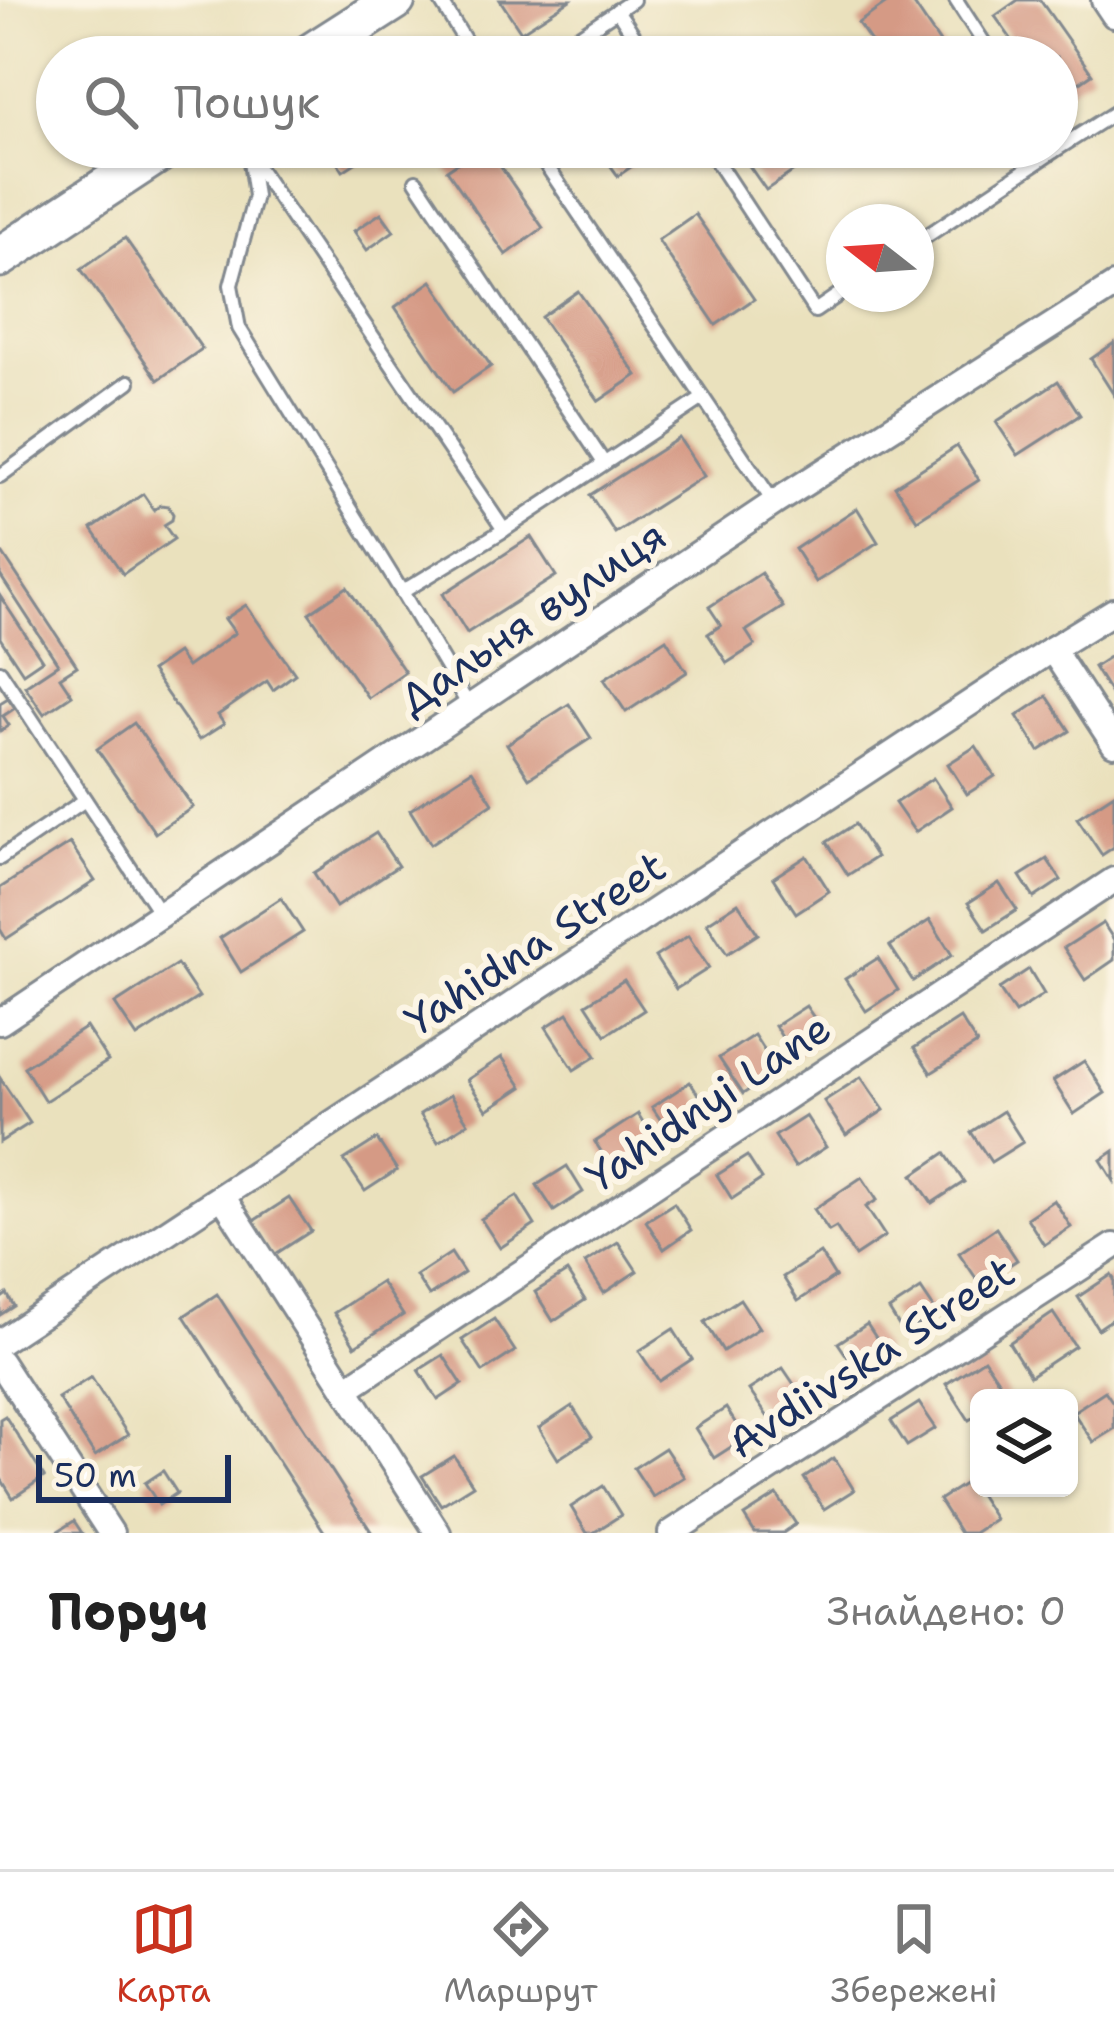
<!DOCTYPE html>
<html lang="uk">
<meta charset="utf-8">
<style>
body{margin:0;font-family:"Shantell Sans",sans-serif;background:#f6f6f6;color:#222}
.controls{position:absolute;right:36px;bottom:36px;display:grid;overflow:hidden;border-radius:18px;box-shadow:0 3px 9px #0004}
.controls button{width:108px;height:108px;display:grid;place-items:center;padding:0;border:0;border-bottom:3px solid #e0e0e0;background:#fff;color:#222;font:60px sans-serif}
.compass{position:absolute;left:826px;top:204px;width:108px;height:108px;border-radius:50%;background:#fff;box-shadow:0 3px 9px #0004;rotate:287deg}
.scale{position:absolute;left:36px;bottom:30px;width:195px;box-sizing:border-box;padding-left:12px;border:6px solid #1b2f5e;border-top:0;font-size:33px;line-height:42px;white-space:nowrap;color:#1b2f5e;-webkit-text-stroke:9px #fcf5e5;paint-order:stroke}
.list{margin:0;padding:0;list-style:none}
h2{display:flex;justify-content:space-between;align-items:center;height:156px;margin:0;padding:0 48px;font-size:51px}
h2 small{font-size:39px;font-weight:400;color:#767676}
.icon{flex:none;width:66px;height:66px;fill:none;stroke:currentColor;stroke-width:2;stroke-linecap:round;stroke-linejoin:round}
.map{position:relative;flex:none;width:1114px;height:1533px;overflow:hidden}
.search{position:absolute;background:#fff;box-shadow:0 3px 9px #0004;left:36px;right:36px;top:36px;height:132px;display:flex;align-items:center;gap:30px;box-sizing:border-box;padding:0 42px;border-radius:66px;color:#767676;font-size:45px}
.sheet{height:336px;background:#fff}
nav{display:flex;justify-content:space-around;align-items:center;box-sizing:border-box;height:168px;border-top:3px solid #e0e0e0;background:#fff;font-size:33px;color:#767676}
nav a{display:grid;justify-items:center;gap:6px}
nav .on{color:#c8321e}
.map>svg:first-child{display:block}
.building{fill:#d59a85}
.lines{fill:none;stroke-linecap:round;stroke-linejoin:round}
.service-casing{stroke:#82888e;stroke-width:18}
.minor-casing{stroke:#82888e;stroke-width:30}
.primary-casing{stroke:#82888e;stroke-width:45}
.service{stroke:#fff;stroke-width:12}
.minor{stroke:#fff;stroke-width:24}
.primary{stroke:#fff;stroke-width:39}
.labels{text-anchor:middle;dominant-baseline:central;stroke-width:12;stroke-linejoin:round;paint-order:stroke}
.street-label{font-size:42px;fill:#1b2f5e;stroke:#fcf5e5}
</style>
<div class="map">
<svg width="1114" height="1533" viewBox="0 0 1114 1533">
<rect width="100%" height="100%" fill="#fcf5e5"/>
<filter id="ink" filterUnits="userSpaceOnUse"><feTurbulence type="fractalNoise" baseFrequency=".00833" numOctaves="2"/><feDisplacementMap in="SourceGraphic" scale="24" xChannelSelector="R" yChannelSelector="G"/><feConvolveMatrix kernelMatrix="1 2 1 2 8 2 1 2 1" color-interpolation-filters="sRGB"/></filter>
<filter id="wash" filterUnits="userSpaceOnUse"><feTurbulence type="fractalNoise" baseFrequency=".004" numOctaves="4" result="noise"/><feDisplacementMap in="SourceGraphic" scale="48" xChannelSelector="R" yChannelSelector="G"/><feGaussianBlur stdDeviation="2.7" result="paint"/><feColorMatrix in="noise" values="0 0 0 0 0 0 0 0 0 0 0 0 0 0 0 0 0 1.4 0 .05"/><feComposite in="paint" operator="in"/></filter>
<g filter="url(#wash)">
<rect width="100%" height="100%" fill="#eae1bd"/>
<g id="blocks">
<g class="building">
<polygon points="500,0 570,0 521,32"/>
<polygon points="891,0 911,0 944,49 933,57 882,57 858,23"/>
<polygon points="1018,0 1040,0 1092,74 1057,98 1057,57 1024,57 995,16"/>
<polygon points="328,147 380,147 343,171"/>
<polygon points="481,147 487,147 543,228 506,255 447,170"/>
<polygon points="597,147 653,147 655,150 618,176"/>
<polygon points="736,147 792,147 804,164 766,190"/>
<polygon points="381,213 394,231 367,250 354,231"/>
<polygon points="695,214 754,299 716,325 658,240"/>
<polygon points="125,238 202,349 158,380 81,269"/>
<polygon points="432,281 491,366 453,392 395,307"/>
<polygon points="578,291 637,375 599,401 541,317"/>
<polygon points="1114,343 1114,395 1091,359"/>
<polygon points="1058,381 1080,415 1018,455 996,422"/>
<polygon points="679,438 704,476 615,533 590,495"/>
<polygon points="957,446 979,480 917,520 895,486"/>
<polygon points="143,494 154,510 161,505 168,506 173,514 172,520 164,525 174,539 123,574 92,529"/>
<polygon points="857,508 878,542 816,582 795,549"/>
<polygon points="531,537 556,576 467,633 443,594"/>
<polygon points="3,554 77,666 60,677 72,695 44,714 25,686 58,664 0,575 0,556"/>
<polygon points="761,573 783,607 746,631 755,645 727,663 708,634 721,625 709,607"/>
<polygon points="347,587 405,672 368,698 309,613"/>
<polygon points="0,596 42,660 23,673 0,638"/>
<polygon points="246,605 295,674 273,690 267,681 218,715 224,724 199,740 151,671 177,653 187,667 235,633 225,619"/>
<polygon points="666,639 687,672 626,712 604,679"/>
<polygon points="1114,654 1114,699 1094,667"/>
<polygon points="1047,696 1070,731 1039,751 1017,716"/>
<polygon points="8,698 15,708 3,716 9,725 0,731 0,703"/>
<polygon points="569,704 591,738 529,778 507,744"/>
<polygon points="134,723 193,807 155,833 97,749"/>
<polygon points="976,746 995,776 967,794 948,764"/>
<polygon points="472,770 493,803 431,844 410,810"/>
<polygon points="933,778 952,807 915,832 895,803"/>
<polygon points="1114,794 1114,847 1102,855 1077,818"/>
<polygon points="855,824 876,857 848,875 827,842"/>
<polygon points="376,833 398,866 336,907 314,873"/>
<polygon points="70,843 95,881 6,939 0,929 0,888"/>
<polygon points="807,856 829,891 796,913 773,878"/>
<polygon points="1047,859 1061,880 1034,898 1020,876"/>
<polygon points="999,883 1017,910 986,930 968,903"/>
<polygon points="281,898 303,932 241,972 220,938"/>
<polygon points="738,903 758,934 727,954 707,923"/>
<polygon points="930,920 952,955 913,981 890,946"/>
<polygon points="1103,923 1114,940 1114,960 1085,980 1064,948"/>
<polygon points="688,936 709,968 676,989 655,957"/>
<polygon points="878,958 898,990 866,1011 845,979"/>
<polygon points="177,964 199,997 137,1037 115,1004"/>
<polygon points="1029,969 1044,994 1015,1013 999,989"/>
<polygon points="624,980 644,1010 606,1035 586,1004"/>
<polygon points="806,1006 827,1037 795,1058 775,1026"/>
<polygon points="568,1013 596,1056 574,1070 546,1027"/>
<polygon points="960,1018 977,1044 931,1073 914,1048"/>
<polygon points="86,1027 108,1061 45,1101 24,1067"/>
<polygon points="754,1035 777,1071 743,1094 719,1058"/>
<polygon points="502,1057 522,1087 487,1110 467,1080"/>
<polygon points="1084,1061 1105,1093 1074,1114 1053,1081"/>
<polygon points="861,1077 884,1110 846,1135 824,1101"/>
<polygon points="0,1078 30,1123 0,1142"/>
<polygon points="690,1082 710,1113 672,1137 652,1107"/>
<polygon points="450,1095 468,1123 438,1142 420,1114"/>
<polygon points="1003,1111 1023,1142 991,1162 971,1132"/>
<polygon points="638,1114 658,1146 616,1174 595,1142"/>
<polygon points="806,1116 826,1147 795,1167 775,1136"/>
<polygon points="377,1139 397,1170 365,1191 344,1160"/>
<polygon points="1114,1151 1114,1181 1101,1160"/>
<polygon points="945,1153 964,1182 932,1203 913,1175"/>
<polygon points="747,1156 762,1179 732,1199 717,1175"/>
<polygon points="567,1166 583,1192 554,1211 537,1185"/>
<polygon points="862,1177 877,1200 866,1207 885,1236 855,1256 836,1227 829,1231 814,1209"/>
<polygon points="517,1196 535,1225 500,1248 481,1219"/>
<polygon points="289,1198 311,1231 274,1255 252,1222"/>
<polygon points="1054,1200 1071,1227 1044,1245 1027,1218"/>
<polygon points="674,1203 691,1230 664,1249 646,1221"/>
<polygon points="996,1228 1017,1260 980,1284 959,1253"/>
<polygon points="618,1242 637,1271 604,1293 585,1263"/>
<polygon points="451,1253 464,1273 429,1296 416,1276"/>
<polygon points="820,1253 835,1277 798,1301 783,1277"/>
<polygon points="567,1272 585,1300 553,1321 535,1292"/>
<polygon points="1111,1275 1114,1279 1114,1318 1098,1329 1078,1297"/>
<polygon points="381,1282 403,1315 355,1346 334,1313"/>
<polygon points="921,1289 937,1313 904,1334 889,1310"/>
<polygon points="7,1294 14,1306 0,1315 0,1299"/>
<polygon points="217,1294 372,1533 325,1533 184,1316"/>
<polygon points="740,1299 759,1328 723,1351 705,1322"/>
<polygon points="1053,1313 1075,1346 1030,1376 1009,1343"/>
<polygon points="494,1319 515,1351 483,1372 462,1340"/>
<polygon points="867,1324 884,1350 855,1368 838,1343"/>
<polygon points="673,1329 692,1359 659,1381 639,1351"/>
<polygon points="443,1355 462,1384 438,1400 419,1370"/>
<polygon points="984,1359 1008,1395 1003,1398 979,1398 979,1414 969,1420 946,1384"/>
<polygon points="783,1368 804,1399 770,1420 749,1390"/>
<polygon points="91,1377 128,1435 95,1456 58,1398"/>
<polygon points="1105,1391 1114,1404 1114,1429 1093,1442 1073,1412"/>
<polygon points="919,1403 936,1428 907,1446 891,1421"/>
<polygon points="572,1406 592,1437 558,1459 539,1428"/>
<polygon points="726,1408 745,1438 714,1458 695,1428"/>
<polygon points="5,1416 44,1477 13,1498 0,1477 0,1419"/>
<polygon points="665,1448 684,1477 653,1497 634,1468"/>
<polygon points="454,1456 473,1485 441,1505 422,1476"/>
<polygon points="834,1458 854,1490 824,1509 804,1478"/>
<polygon points="163,1471 177,1493 159,1505 145,1483"/>
<polygon points="970,1480 995,1519 974,1533 960,1533 939,1500"/>
<polygon points="603,1486 621,1515 593,1533 587,1533 571,1507"/>
<polygon points="777,1495 796,1524 783,1533 755,1533 744,1516"/>
<polygon points="74,1521 82,1533 55,1533"/>
</g>
</g>
</g>
<g filter="url(#ink)">
<use href="#blocks" fill-opacity="0" stroke="#82888e" stroke-width="3"/>
<g class="lines">
<defs>
<g id="service">
<polyline points="440,0 475,57"/>
<polyline points="956,0 993,57"/>
<polyline points="617,10 648,57"/>
<polyline points="547,57 633,0"/>
<polyline points="244,147 504,530 402,592"/>
<polyline points="534,147 774,503"/>
<polyline points="707,147 815,311 844,291"/>
<polyline points="1052,148 1054,151 1114,113"/>
<polyline points="249,155 255,196 231,285 239,328 402,592 469,706"/>
<polyline points="416,181 604,463"/>
<polyline points="916,243 1054,151"/>
<polyline points="0,476 129,382"/>
<polyline points="504,530 703,398"/>
<polyline points="0,671 160,913"/>
<polyline points="0,858 85,800"/>
</g>
<g id="minor">
<polyline points="1104,0 1114,15"/>
<polyline points="1052,649 1114,744"/>
<polyline points="0,1022 774,503 1114,286"/>
<polyline points="222,1196 438,1533"/>
<polyline points="0,1342 1052,649 1114,611"/>
<polyline points="0,1362 111,1533"/>
<polyline points="346,1389 1114,880"/>
<polyline points="671,1533 1114,1246"/>
</g>
<g id="primary">
<polyline points="306,57 395,0"/>
<polyline points="0,257 167,147"/>
</g>
</defs>
<use href="#service" class="service-casing"/>
<use href="#minor" class="minor-casing"/>
<use href="#primary" class="primary-casing"/>
<use href="#service" class="service"/>
<use href="#minor" class="minor"/>
<use href="#primary" class="primary"/>
</g>
</g>
<g class="labels">
<g class="street-label">
<text transform="translate(532 617) rotate(-34)">Дальня вулиця</text>
<text transform="translate(535 943) rotate(-33)">Yahidna Street</text>
<text transform="translate(708 1102) rotate(-34)">Yahidnyi Lane</text>
<text transform="translate(871 1357) rotate(-33)">Avdiivska Street</text>
</g>
</g>
</svg>
<div class="controls">
<button><svg class="icon" aria-label="layers" viewBox="0 0 24 24"><path d="M12 4l9 5-9 5-9-5zM3 14l9 5 9-5"/></svg></button>
</div>
<svg class="compass" viewBox="-18 -18 36 36"><path d="M0-13l5 13h-10z" fill="#e53935"/><path d="M0 13l5-13h-10z" fill="#767676"/></svg>
<div class="scale">50 m</div>
<div class="search"><svg class="icon" aria-label="search" viewBox="0 0 24 24"><circle cx="10" cy="10" r="6"/><path d="M15 15l6 6"/></svg>Пошук</div>
</div>
<section class="sheet">
<h2>Поруч<small>Знайдено: 0</small></h2>
<ul class="list">
</ul>
</section>
<nav>
<a class="on"><svg class="icon" aria-label="map" viewBox="0 0 24 24"><path d="M3 6l6-2 6 2 6-2v14l-6 2-6-2-6 2zM9 4v14M15 6v14"/></svg>Карта</a>
<a><svg class="icon" aria-label="directions" viewBox="0 0 24 24"><path d="M12 3l9 9-9 9-9-9zM9 14v-3h6M13 9l2 2-2 2"/></svg>Маршрут</a>
<a><svg class="icon" aria-label="saved" viewBox="0 0 24 24"><path d="M7 4h10v16l-5-4-5 4z"/></svg>Збережені</a>
</nav>
